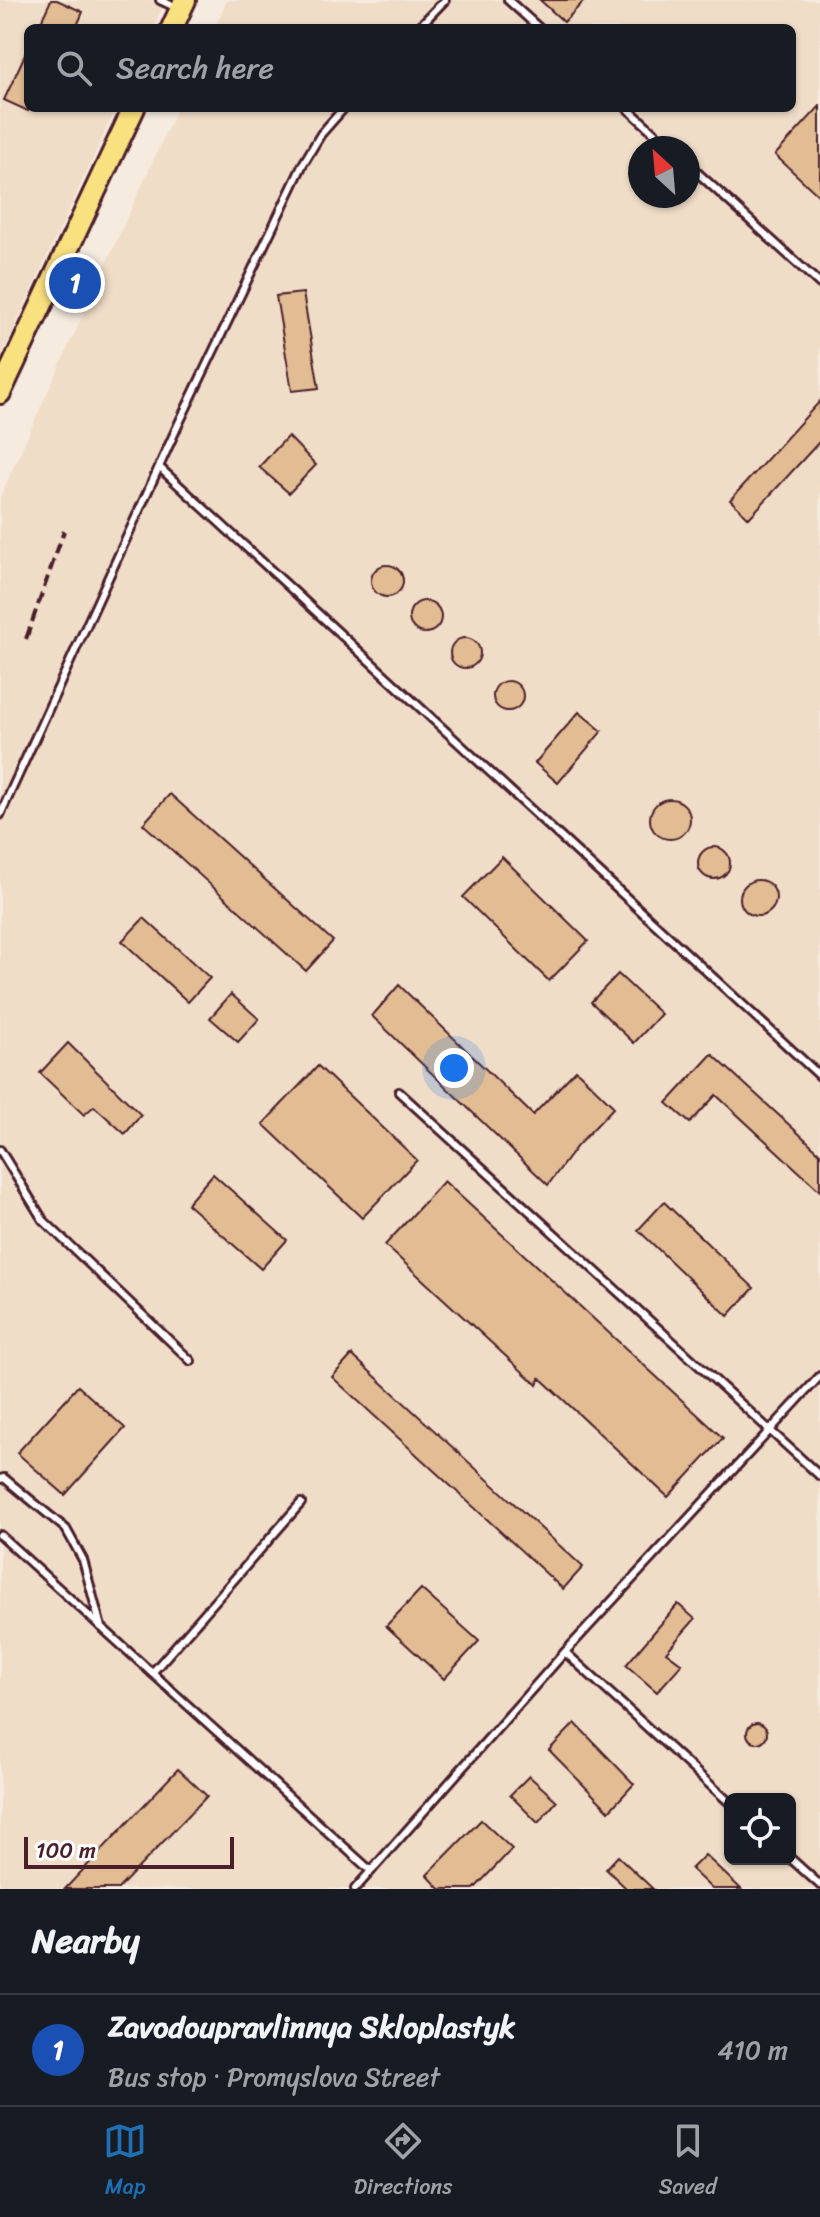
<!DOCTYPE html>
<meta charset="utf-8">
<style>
body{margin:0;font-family:Sriracha,sans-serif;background:#242831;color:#f1f3f6}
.controls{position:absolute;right:24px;bottom:24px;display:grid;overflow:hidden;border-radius:12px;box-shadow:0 2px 6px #0004}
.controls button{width:72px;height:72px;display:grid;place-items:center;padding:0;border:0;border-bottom:2px solid #363941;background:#171b24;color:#f1f3f6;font:40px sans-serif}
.compass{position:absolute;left:628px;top:136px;width:72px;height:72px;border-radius:50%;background:#171b24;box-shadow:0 2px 6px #0004;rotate:334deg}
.scale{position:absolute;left:24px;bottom:20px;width:210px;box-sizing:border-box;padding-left:8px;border:4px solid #4a1f2b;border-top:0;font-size:22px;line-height:28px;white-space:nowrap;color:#4a1f2b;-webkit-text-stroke:6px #fff;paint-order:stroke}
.you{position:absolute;left:454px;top:1068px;width:28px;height:28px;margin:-20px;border:6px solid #fff;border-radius:50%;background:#1a73e8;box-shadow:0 0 0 12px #1a73e833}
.badge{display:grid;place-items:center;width:52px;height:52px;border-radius:50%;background:#1f6fb2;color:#fff;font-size:26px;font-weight:700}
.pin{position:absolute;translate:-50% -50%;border:4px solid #fff;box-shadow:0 2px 8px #0006}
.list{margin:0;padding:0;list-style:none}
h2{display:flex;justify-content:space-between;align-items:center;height:104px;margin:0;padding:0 32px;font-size:34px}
h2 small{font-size:26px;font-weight:400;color:#9ea1a6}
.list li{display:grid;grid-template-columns:52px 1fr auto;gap:24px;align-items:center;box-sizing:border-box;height:112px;padding:0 32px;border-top:2px solid #363941}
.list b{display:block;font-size:30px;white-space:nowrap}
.list p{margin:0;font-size:26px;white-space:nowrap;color:#9ea1a6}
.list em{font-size:26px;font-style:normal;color:#9ea1a6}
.icon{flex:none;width:44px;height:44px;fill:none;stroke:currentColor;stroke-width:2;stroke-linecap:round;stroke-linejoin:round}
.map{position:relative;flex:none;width:820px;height:1889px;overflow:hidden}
.search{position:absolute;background:#171b24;box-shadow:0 2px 6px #0004;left:24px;right:24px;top:24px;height:88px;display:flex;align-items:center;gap:20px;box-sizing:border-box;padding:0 28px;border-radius:12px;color:#9ea1a6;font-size:30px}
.sheet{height:216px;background:#171b24}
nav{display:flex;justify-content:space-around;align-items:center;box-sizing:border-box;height:112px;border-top:2px solid #363941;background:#171b24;font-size:22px;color:#9ea1a6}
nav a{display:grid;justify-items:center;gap:4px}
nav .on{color:#1f6fb2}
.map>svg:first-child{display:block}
.built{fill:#f0ddc8;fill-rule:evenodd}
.building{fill:#e2bd93;stroke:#4a1f2b;stroke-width:2}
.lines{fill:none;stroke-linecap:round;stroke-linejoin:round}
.service-casing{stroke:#4a1f2b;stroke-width:12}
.primary-casing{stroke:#4a1f2b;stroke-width:26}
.service{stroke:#fff;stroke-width:6}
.primary{stroke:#fae180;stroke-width:20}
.rail{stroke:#4a1f2b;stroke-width:4;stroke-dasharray:12 6;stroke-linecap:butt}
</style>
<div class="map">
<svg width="820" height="1889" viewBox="0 0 820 1889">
<rect width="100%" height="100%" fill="#f6ebdf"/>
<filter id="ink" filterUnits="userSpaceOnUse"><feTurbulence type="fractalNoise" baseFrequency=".0125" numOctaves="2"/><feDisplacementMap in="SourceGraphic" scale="16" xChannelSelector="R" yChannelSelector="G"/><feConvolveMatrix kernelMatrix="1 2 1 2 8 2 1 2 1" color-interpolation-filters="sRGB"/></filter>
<g filter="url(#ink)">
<g class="built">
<polygon points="0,0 166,0 153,28 28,28 28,108 116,108 0,359"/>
<path d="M227,0h593v1889h-820v-1392l177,-389h615v-80h-578zM640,148h48v48h-48zM730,1799h60v60h-60z"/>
</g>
<g class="building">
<polygon points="51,0 57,0 83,12 76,28 38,28"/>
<polygon points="540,0 585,0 564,22"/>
<polygon points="28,48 28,111 4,100"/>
<polygon points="820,106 820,197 775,155"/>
<polygon points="303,293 319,388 292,391 276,296"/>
<polygon points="820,401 820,441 749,518 730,500"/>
<polygon points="288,436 316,465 289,493 259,467"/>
<circle cx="387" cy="581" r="16"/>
<circle cx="425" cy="617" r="16"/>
<circle cx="465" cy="653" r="15"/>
<circle cx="508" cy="696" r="15"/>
<polygon points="579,712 602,731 558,783 535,763"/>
<polygon points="170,794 333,941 306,971 143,824"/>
<circle cx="670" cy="819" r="20"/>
<circle cx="714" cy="863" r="16"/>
<polygon points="502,857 588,941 549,981 463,897"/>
<circle cx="758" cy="898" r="18"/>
<polygon points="144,918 210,978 188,1002 122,941"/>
<polygon points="618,974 661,1014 634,1043 591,1002"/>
<polygon points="399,985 533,1115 576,1070 614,1107 577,1146 548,1185 372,1016"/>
<polygon points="231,994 259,1019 238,1042 210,1018"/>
<polygon points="68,1043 141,1115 125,1134 94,1106 84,1115 40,1073"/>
<polygon points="712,1054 820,1153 820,1191 716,1095 690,1123 667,1103"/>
<polygon points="318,1066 417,1160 362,1218 263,1124"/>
<polygon points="213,1174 287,1240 261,1269 187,1204"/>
<polygon points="444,1181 723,1438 668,1497 540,1378 537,1385 385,1245"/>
<polygon points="664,1202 754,1288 728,1316 638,1230"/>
<polygon points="352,1355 583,1567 563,1589 332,1377"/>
<polygon points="78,1386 125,1428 65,1495 17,1453"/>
<polygon points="421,1589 479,1641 444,1679 386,1626"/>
<polygon points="678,1604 695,1619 666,1652 682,1664 657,1692 626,1665"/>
<circle cx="757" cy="1733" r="10"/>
<polygon points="575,1723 634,1784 609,1811 549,1750"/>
<polygon points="178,1769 207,1796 118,1889 65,1889"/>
<polygon points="529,1776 557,1801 538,1823 510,1795"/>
<polygon points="481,1820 512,1849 474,1889 440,1889 427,1875"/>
<polygon points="705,1855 741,1889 712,1889 691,1869"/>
<polygon points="618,1856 653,1889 627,1889 606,1869"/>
</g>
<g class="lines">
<defs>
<g id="service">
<polyline points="160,0 177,8"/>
<polyline points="508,0 539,28"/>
<polyline points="418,28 445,0"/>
<polyline points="627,108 671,148"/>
<polyline points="688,164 820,284"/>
<polyline points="159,467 820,1076"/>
<polyline points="0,815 179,423 303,164 321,134 344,108"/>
<polyline points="399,1092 820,1476"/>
<polyline points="0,1150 43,1220 191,1361"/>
<polyline points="0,1479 4,1478 66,1529 83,1560 101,1627"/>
<polyline points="301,1503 152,1673 371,1871"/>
<polyline points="0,1535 152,1673"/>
<polyline points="565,1652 730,1803"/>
<polyline points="790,1858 820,1885"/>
<polyline points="355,1889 565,1652 820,1376"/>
</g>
<g id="primary">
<polyline points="172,28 185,0"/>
<polyline points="0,393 134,108"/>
</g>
</defs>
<use href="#service" class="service-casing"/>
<use href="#primary" class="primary-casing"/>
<use href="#service" class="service"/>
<use href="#primary" class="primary"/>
<polyline class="rail" points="26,639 64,531"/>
</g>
</g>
</svg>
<div class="controls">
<button><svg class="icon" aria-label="locate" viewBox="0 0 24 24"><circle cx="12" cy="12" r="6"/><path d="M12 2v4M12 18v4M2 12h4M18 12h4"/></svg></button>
</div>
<svg class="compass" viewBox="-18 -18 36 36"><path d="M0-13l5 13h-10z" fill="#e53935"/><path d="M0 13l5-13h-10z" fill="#9ea1a6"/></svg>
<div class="scale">100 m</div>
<div class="you"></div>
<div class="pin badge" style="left:75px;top:283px;background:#1a4fb4">1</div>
<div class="search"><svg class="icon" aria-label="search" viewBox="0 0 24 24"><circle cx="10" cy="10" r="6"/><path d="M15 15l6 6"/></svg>Search here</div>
</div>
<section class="sheet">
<h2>Nearby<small></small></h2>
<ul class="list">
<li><span class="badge" style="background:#1a4fb4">1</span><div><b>Zavodoupravlinnya Skloplastyk</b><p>Bus stop · Promyslova Street</p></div><em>410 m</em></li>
</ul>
</section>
<nav>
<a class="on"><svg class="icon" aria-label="map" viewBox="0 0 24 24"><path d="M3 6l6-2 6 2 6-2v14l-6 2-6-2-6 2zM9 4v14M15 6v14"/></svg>Map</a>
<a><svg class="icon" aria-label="directions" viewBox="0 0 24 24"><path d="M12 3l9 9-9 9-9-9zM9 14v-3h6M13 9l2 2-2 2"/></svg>Directions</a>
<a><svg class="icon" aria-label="saved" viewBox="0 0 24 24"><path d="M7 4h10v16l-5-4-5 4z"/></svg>Saved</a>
</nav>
